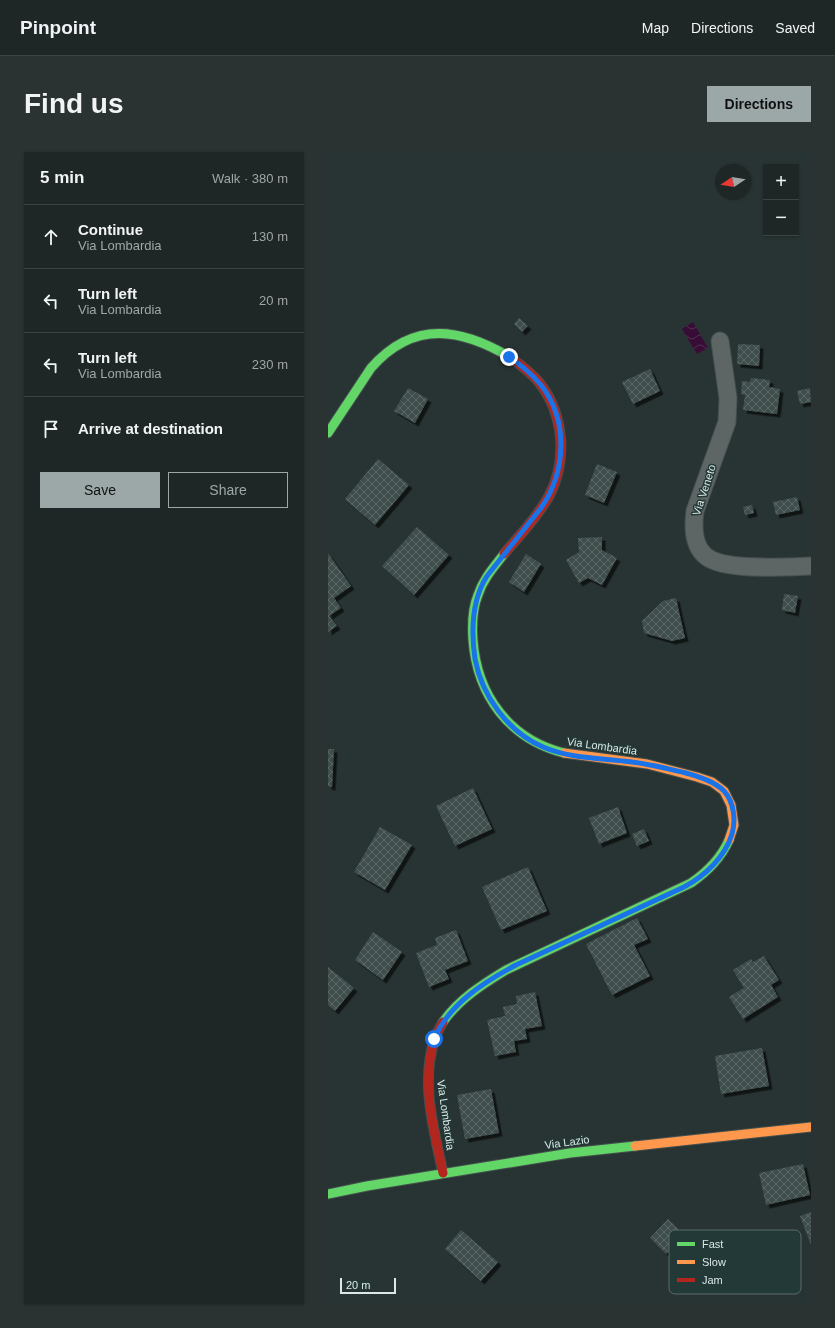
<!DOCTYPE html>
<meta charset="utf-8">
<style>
body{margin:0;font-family:Helvetica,sans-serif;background:#2b3332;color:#f1f3f6}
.controls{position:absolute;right:12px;top:12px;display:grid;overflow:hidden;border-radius:0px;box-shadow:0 1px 3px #0004}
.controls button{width:36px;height:36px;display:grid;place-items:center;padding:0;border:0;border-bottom:1px solid #3c4443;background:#1e2726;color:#f1f3f6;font:20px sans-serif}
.compass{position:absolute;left:387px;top:12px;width:36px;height:36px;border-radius:50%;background:#1e2726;box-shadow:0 1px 3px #0004;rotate:258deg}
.scale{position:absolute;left:12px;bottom:10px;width:56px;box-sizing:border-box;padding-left:4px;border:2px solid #dae7e5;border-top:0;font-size:11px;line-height:14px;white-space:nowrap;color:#dae7e5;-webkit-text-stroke:3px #233937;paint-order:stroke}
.stop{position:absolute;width:12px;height:12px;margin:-9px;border:3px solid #1a73e8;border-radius:50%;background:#fff}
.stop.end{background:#1a73e8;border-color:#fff;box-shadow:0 1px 4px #0008}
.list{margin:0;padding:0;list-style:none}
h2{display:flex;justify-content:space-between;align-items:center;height:52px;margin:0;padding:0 16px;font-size:17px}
h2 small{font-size:13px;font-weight:400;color:#a1a5a7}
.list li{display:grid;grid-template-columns:26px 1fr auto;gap:12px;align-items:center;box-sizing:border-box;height:64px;padding:0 16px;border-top:1px solid #3c4443}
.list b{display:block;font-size:15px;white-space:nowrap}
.list p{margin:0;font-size:13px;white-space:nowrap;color:#a1a5a7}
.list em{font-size:13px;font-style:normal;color:#a1a5a7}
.actions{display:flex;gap:8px;padding:12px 16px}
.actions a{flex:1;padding:9px 0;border:1px solid #9ca8a7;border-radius:0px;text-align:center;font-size:14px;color:#9ca8a7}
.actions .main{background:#9ca8a7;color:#111}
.icon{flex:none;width:22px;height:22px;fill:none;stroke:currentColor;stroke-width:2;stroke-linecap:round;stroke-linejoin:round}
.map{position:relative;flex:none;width:483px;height:1152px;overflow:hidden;border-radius:0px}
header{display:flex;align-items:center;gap:24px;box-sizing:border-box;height:56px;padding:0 20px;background:#1e2726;border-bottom:1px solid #3c4443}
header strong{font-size:19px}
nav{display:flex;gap:22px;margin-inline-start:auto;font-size:14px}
.intro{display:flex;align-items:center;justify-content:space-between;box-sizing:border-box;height:96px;padding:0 24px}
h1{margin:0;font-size:28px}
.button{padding:10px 18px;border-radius:0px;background:#9ca8a7;color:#111;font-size:14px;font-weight:700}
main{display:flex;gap:24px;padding:0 24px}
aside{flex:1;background:#1e2726;border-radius:0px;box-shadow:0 1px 3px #0004}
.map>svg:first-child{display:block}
.water{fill:url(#water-waves)}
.building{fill:url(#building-cross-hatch);filter:url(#shadow)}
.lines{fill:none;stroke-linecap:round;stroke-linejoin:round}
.street-casing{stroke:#45504e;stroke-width:19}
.fast-casing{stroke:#45504e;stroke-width:11}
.slow-casing{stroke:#45504e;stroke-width:11}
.jam-casing{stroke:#45504e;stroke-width:11}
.street{stroke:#5e6665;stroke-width:17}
.fast{stroke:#63d668;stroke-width:9}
.slow{stroke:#ff974d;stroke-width:9}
.jam{stroke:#b3261e;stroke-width:9}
.route{stroke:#1a73e8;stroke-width:5}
.labels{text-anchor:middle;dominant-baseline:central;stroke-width:3;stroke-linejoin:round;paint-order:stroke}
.street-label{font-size:11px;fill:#dae7e5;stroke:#233937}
.key{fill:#233937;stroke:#5a6d6b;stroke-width:1}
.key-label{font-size:11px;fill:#dae7e5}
</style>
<header>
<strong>Pinpoint</strong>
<nav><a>Map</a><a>Directions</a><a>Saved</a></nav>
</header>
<div class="intro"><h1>Find us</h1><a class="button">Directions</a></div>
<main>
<aside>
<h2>5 min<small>Walk · 380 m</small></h2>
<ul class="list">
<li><svg class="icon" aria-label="ahead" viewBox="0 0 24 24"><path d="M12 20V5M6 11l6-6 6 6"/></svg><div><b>Continue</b><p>Via Lombardia</p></div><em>130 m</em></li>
<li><svg class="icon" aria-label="left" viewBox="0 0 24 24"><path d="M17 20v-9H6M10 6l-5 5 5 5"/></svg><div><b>Turn left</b><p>Via Lombardia</p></div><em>20 m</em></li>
<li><svg class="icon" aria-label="left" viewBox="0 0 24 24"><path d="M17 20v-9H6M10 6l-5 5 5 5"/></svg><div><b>Turn left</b><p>Via Lombardia</p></div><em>230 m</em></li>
<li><svg class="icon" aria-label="arrive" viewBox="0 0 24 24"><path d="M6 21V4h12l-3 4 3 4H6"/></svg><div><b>Arrive at destination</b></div></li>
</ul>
<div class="actions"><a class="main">Save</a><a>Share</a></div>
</aside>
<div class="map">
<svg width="483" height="1152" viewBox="0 0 483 1152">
<defs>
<pattern id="water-waves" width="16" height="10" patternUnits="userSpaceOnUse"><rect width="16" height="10" fill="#370c36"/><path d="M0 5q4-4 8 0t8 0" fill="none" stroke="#532f53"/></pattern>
<pattern id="building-cross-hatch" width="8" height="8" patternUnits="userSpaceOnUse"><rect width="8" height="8" fill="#3f4e4d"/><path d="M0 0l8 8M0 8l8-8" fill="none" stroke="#5a6866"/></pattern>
<filter id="shadow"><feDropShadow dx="3.5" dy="3.5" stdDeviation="0" flood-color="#0009"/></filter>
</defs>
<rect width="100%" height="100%" fill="#283433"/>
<polygon class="water" points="365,170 380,196 369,202 354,177"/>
<g class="building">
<polygon points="191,166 200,174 194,180 186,172"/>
<polygon points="410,192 432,193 431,214 409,212"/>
<polygon points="322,217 332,239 305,252 294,230"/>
<polygon points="423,226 442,228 441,235 452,237 449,262 415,258 417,243 413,242 414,229 422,230"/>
<polygon points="80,236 100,247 87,271 66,259"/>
<polygon points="482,236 483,250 472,252 469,239"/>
<polygon points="50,307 81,333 47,373 17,347"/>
<polygon points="269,312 289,320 276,351 257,343"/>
<polygon points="469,345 472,358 448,363 445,350"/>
<polygon points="424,353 426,361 417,363 415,355"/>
<polygon points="89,375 121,403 86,443 54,414"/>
<polygon points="274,385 274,398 289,406 274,433 260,426 251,431 238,408 251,400 250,386"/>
<polygon points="0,401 23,434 6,446 13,456 1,464 9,474 0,480"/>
<polygon points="198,402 213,412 196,440 181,430"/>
<polygon points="456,442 470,444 467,461 454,458"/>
<polygon points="348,446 357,486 344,489 316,481 314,469 335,449"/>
<polygon points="0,597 6,597 4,635 0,634"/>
<polygon points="145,636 164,677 127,694 108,654"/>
<polygon points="290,655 299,681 271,692 261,666"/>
<polygon points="52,675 84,693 57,738 26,720"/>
<polygon points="316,677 321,689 309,694 304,682"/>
<polygon points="200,715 219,759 173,778 154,735"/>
<polygon points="309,766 320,787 306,793 322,824 284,843 258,792"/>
<polygon points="128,778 140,809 117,818 121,827 101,835 88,801 109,793 107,786"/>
<polygon points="45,780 74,800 55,828 27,808"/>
<polygon points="436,804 451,828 443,833 450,845 415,867 401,845 416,836 405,818 423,807 425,810"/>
<polygon points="0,815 26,836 7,859 0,853"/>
<polygon points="207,840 214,874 197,877 199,887 186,889 188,900 167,904 159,868 177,864 175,855 189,852 188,844"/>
<polygon points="434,896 441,934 393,942 387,904"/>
<polygon points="163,937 171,981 137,987 129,943"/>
<polygon points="475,1012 482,1043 438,1053 431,1021"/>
<polygon points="483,1060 483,1093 472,1064"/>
<polygon points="340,1067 356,1083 338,1102 322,1086"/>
<polygon points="133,1078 170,1110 153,1129 117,1097"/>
</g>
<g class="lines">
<defs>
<path id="street" d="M392,189l8,57 -1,24 -32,89c-2,15 -2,36 12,46 18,14 80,10 104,9"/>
<g id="fast">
<path d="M0,281l43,-65c43,-49 91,-40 142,-9"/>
<path d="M176,402c-10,13 -21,25 -26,41 -6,14 -6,30 -5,45 4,55 36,99 91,113"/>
<path d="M115,870c16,-23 40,-38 63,-52l185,-87c16,-11 30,-25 38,-43"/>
<polyline points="0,1042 39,1034 242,1001 307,994"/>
</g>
<g id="slow">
<polyline points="236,601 319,612 369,625 384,630 396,639 403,653 406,673 401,688"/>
<polyline points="307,994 483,975"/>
</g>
<g id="jam">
<path d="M176,402c15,-18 33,-36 45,-58 19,-36 15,-83 -11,-115 -7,-8 -16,-15 -25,-22"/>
<path d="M115,1021c-9,-43 -23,-91 -8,-135 2,-5 5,-11 8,-16"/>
</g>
</defs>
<use href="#street" class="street-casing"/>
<use href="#fast" class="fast-casing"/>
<use href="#slow" class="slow-casing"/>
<use href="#jam" class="jam-casing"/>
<use href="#street" class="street"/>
<use href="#fast" class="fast"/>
<use href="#slow" class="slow"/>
<use href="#jam" class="jam"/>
</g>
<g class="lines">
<path class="route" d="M106,887c15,-35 50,-57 82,-74l168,-78c21,-11 41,-30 48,-53 4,-14 2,-32 -8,-43 -10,-10 -25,-14 -38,-18 -18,-4 -36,-9 -54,-11 -29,-4 -61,-3 -89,-15 -35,-15 -61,-51 -68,-88 -4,-28 -4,-58 12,-83l54,-68c25,-36 28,-87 0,-123 -9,-11 -20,-20 -32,-28"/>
</g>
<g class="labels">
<g class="street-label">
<text transform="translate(376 338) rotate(-72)">Via Veneto</text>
<text transform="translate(274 594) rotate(8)">Via Lombardia</text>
<text transform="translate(118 963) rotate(82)">Via Lombardia</text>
<text transform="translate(239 990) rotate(-8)">Via Lazio</text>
</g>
</g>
<rect x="341" y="1078" width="132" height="64" rx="6" class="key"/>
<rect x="349" y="1090" width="18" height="4" fill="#63d668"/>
<rect x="349" y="1108" width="18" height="4" fill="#ff974d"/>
<rect x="349" y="1126" width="18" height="4" fill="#b3261e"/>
<g class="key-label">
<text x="374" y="1096">Fast</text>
<text x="374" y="1114">Slow</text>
<text x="374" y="1132">Jam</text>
</g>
</svg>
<div class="controls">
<button>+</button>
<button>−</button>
</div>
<svg class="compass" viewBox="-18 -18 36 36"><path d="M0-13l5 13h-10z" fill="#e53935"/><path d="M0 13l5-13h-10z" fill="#a1a5a7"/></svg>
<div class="scale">20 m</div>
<div class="stop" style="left:106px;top:887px"></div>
<div class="stop end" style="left:181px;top:205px"></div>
</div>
</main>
